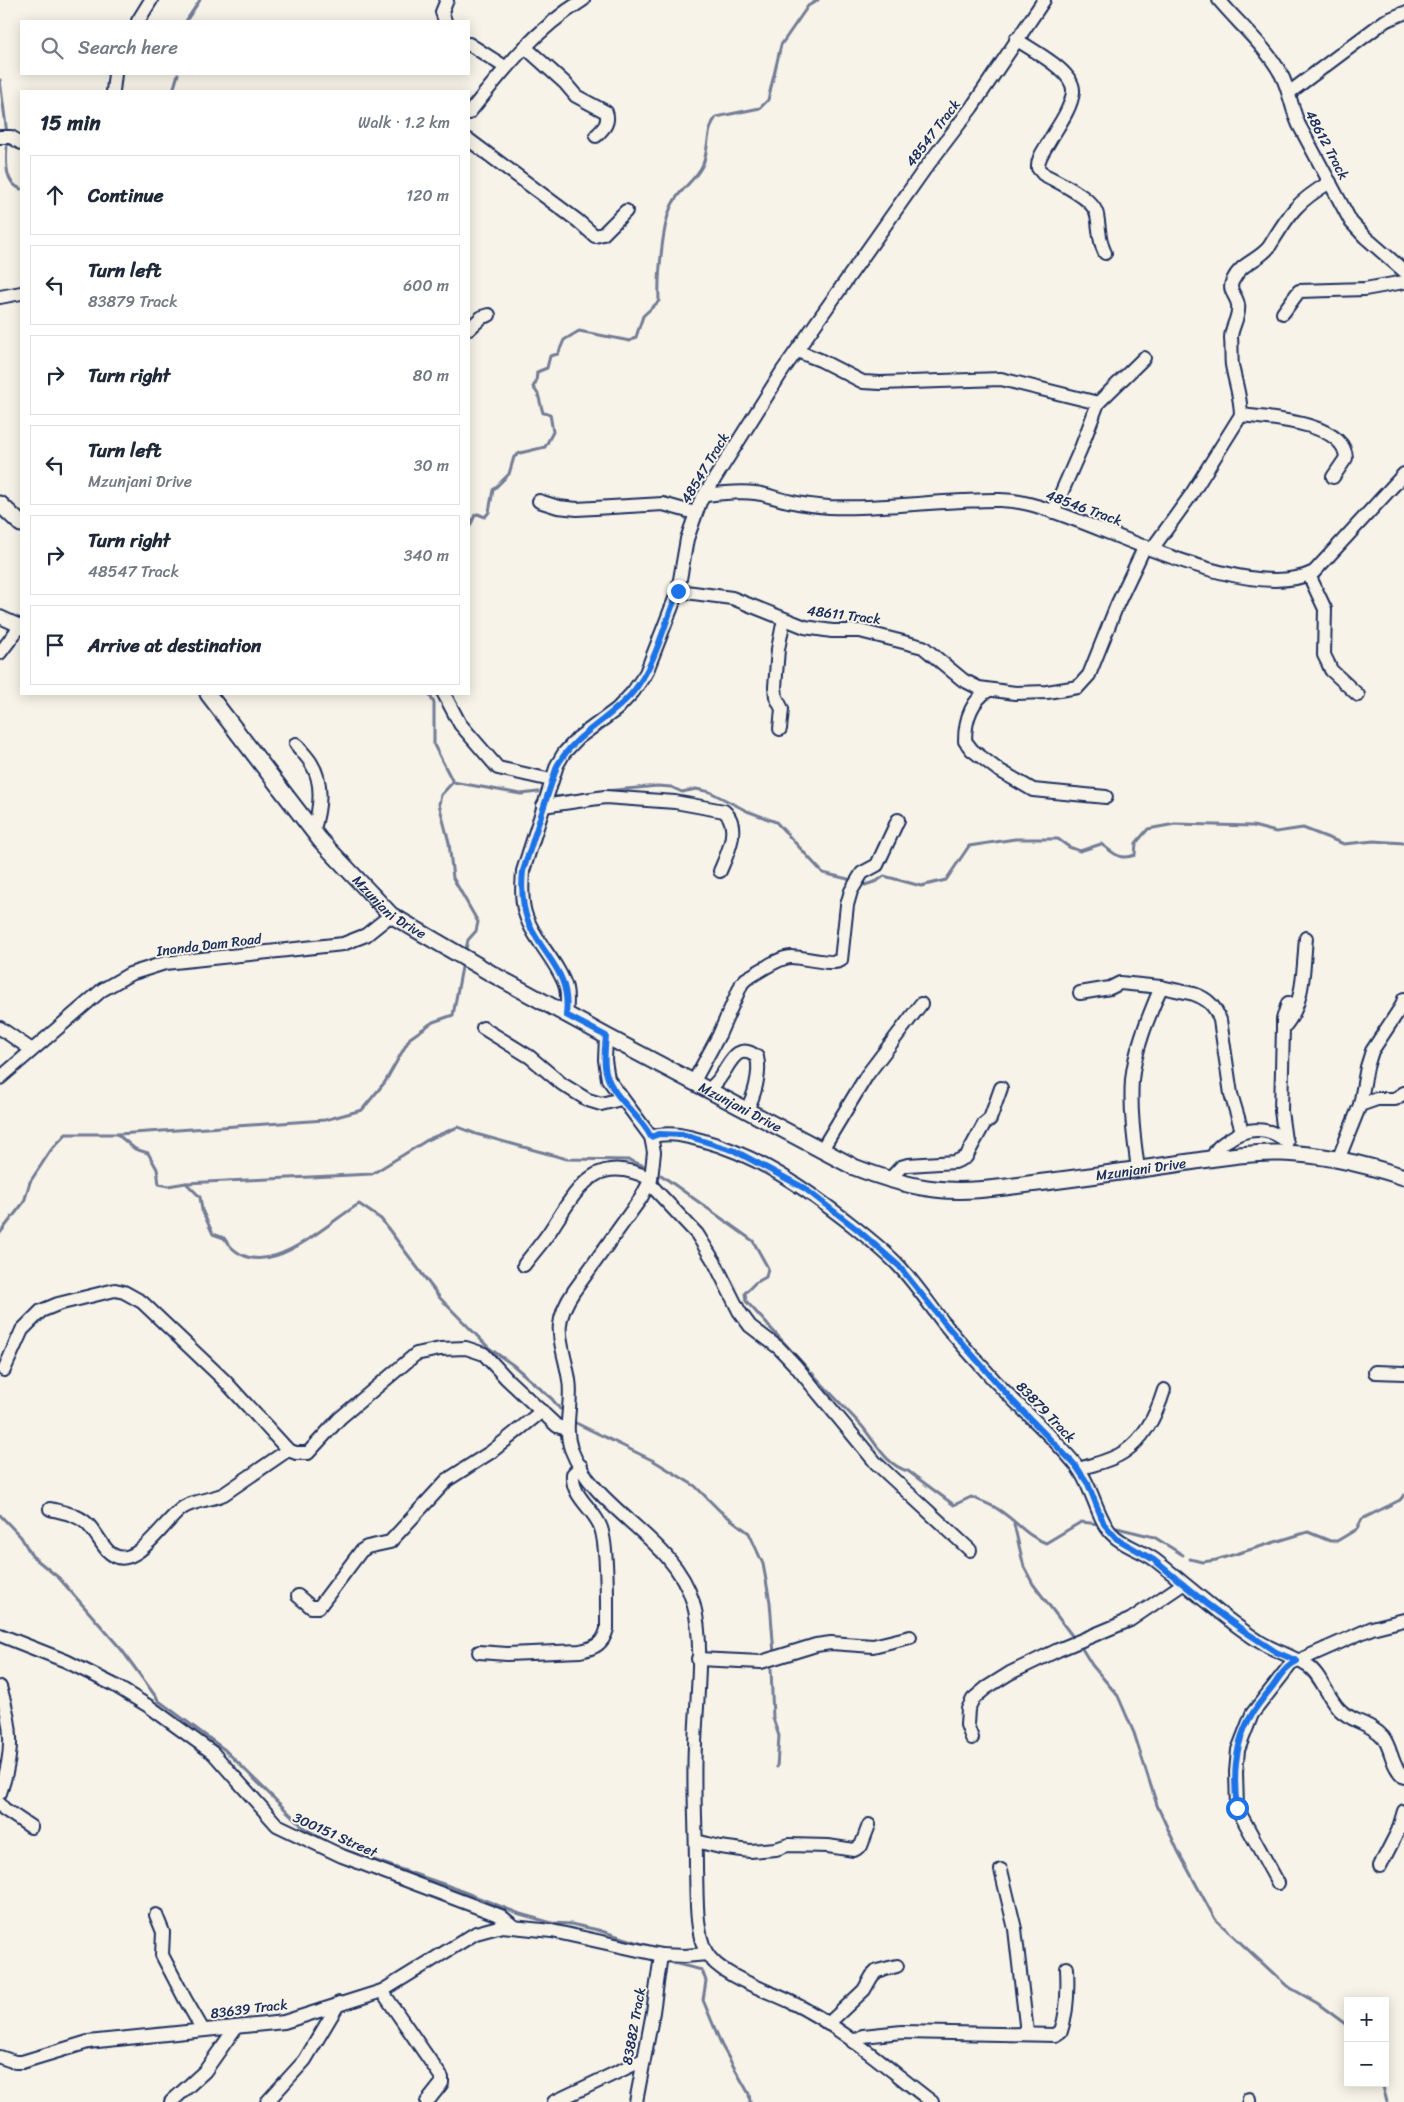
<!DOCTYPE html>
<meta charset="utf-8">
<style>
body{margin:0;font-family:Sriracha,sans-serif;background:#f6f6f7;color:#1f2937}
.controls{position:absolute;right:15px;bottom:15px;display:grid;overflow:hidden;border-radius:0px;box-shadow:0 2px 12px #0003}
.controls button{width:45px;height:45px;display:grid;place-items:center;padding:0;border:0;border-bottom:1px solid #e0e1e3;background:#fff;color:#1f2937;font:25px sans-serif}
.stop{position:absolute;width:15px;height:15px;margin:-11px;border:4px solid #1a73e8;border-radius:50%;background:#fff}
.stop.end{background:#1a73e8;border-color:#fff;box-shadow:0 1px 5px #0008}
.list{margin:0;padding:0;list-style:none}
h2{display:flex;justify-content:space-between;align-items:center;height:65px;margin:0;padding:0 20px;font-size:21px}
h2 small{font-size:16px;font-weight:400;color:#747a83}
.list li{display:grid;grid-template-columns:32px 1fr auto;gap:15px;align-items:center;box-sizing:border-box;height:80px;margin:0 10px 10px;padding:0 10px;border:1px solid #e0e1e3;border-radius:0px}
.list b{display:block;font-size:19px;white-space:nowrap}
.list p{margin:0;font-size:16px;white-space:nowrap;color:#747a83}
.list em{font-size:16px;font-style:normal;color:#747a83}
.icon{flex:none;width:28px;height:28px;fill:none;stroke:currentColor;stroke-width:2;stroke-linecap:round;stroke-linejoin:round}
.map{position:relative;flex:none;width:1404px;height:2102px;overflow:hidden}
.search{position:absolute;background:#fff;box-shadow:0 2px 12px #0003;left:20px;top:20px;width:450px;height:55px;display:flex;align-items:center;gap:12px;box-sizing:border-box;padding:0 18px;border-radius:0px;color:#747a83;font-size:19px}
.panel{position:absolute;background:#fff;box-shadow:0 2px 12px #0003;left:20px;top:90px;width:450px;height:605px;border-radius:0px}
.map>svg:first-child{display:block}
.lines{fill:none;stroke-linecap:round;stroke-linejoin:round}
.stream{stroke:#727c95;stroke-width:3}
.minor-casing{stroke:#1b2f5e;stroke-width:16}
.major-casing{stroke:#1b2f5e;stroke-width:19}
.minor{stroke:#f7f3e8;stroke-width:12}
.major{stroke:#f7f3e8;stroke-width:15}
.route{stroke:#1a73e8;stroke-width:6}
.labels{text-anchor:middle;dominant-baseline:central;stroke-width:4;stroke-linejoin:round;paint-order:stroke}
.street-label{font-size:14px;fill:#1b2f5e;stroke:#f7f3e8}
</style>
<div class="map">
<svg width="1404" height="2102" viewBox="0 0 1404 2102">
<rect width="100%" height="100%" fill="#f7f3e8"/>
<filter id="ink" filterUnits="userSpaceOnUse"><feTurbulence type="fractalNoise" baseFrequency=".02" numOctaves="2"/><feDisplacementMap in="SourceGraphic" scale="10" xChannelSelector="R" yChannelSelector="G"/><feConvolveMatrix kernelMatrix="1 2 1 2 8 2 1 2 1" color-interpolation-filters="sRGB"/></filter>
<g filter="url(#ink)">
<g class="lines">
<g class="stream">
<polyline points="186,21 200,0"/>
<polyline points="0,80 7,134"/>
<polyline points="173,91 178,74"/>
<path d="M7,140c0,17 -5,42 14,49"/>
<path d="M469,528l6,-13 3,-1 7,3 4,-5 4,-22 16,-16 5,-17 6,-4 25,-6 8,-15 -3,-18 -7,-1 -5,-19 -5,-7 3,-5 1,-10 10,-4 3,-12 8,-2 6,-14 15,-9 51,10 6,-4 7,-21 16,-15c-1,-22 3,-79 14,-98 7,-14 24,-24 30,-39 6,-15 3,-34 13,-47l44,-9 8,-8 13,-55 27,-39 10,-6"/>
<polyline points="429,694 434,703 434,745 453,782 441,795 439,804 449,843 453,878 478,922 476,931 468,940 465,953"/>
<polyline points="453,782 521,794 538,792"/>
<polyline points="605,791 658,786 671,787 682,792 696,789 710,792 747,811 776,822 823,873 852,880"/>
<polyline points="553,797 586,794"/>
<path d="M861,882l4,3 12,-4 7,-5 37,10 25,-6 23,-34 46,-7h43l11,8 11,4 21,-7c13,9 18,17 34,11l1,-12 12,-14 27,-5 78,2 23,6 27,-4 41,16 30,-3 30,2"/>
<polyline points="118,1134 325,1120 362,1110 385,1082 410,1038 433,1022 453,1015 463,962"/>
<polyline points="661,1175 753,1241 768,1268 766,1277 755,1283 745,1293 746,1301 808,1369"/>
<polyline points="186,1183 372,1174 429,1139 458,1127 476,1134 567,1159 629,1160 649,1168"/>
<path d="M0,1233l24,-31 6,-20 21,-32 15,-16h51l18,15 13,4 9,16 2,15 9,2 18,-3 14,14 2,13 11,24 11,4c35,54 99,-13 135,-34l22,15 59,79 49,50 24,17 39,34 8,10"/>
<path d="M812,1373c16,18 33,35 49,52 14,16 24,40 47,46l46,34 17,-8c10,4 23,8 31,15 16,11 26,25 44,31l35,-21 18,2"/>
<polyline points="576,1423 654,1461 695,1486 720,1511 749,1533 763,1564 770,1602 774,1654"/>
<polyline points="0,1515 21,1537 32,1556 59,1578 121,1649 159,1701 225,1750 302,1826 333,1846 446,1885 520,1914 552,1923 571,1924 598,1930 649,1946"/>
<polyline points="1014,1524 1024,1567 1033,1584 1073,1637"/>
<polyline points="1117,1528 1154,1537 1183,1555"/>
<polyline points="1190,1559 1202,1562 1216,1560 1308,1532 1330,1541 1337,1541 1357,1529 1362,1519 1400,1500 1404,1495"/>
<polyline points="1081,1647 1092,1665 1118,1696 1134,1733 1157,1805 1179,1853 1215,1919 1287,1986 1317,2003 1348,2026"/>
<polyline points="771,1669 773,1718 779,1736 777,1767"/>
<polyline points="673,1963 702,1970 706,1981 703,2000 722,2046 749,2094 750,2102"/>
<polyline points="1382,2083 1387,2102"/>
</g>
<defs>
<g id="minor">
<path d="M1219,0c20,24 47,47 62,74 9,17 10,34 18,51l52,97 14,15 39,34"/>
<polyline points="138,21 151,0"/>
<polyline points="445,21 442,12 447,0"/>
<path d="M1016,39c15,11 59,32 57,53 -2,17 -15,34 -23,48 -5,9 -13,18 -12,28l5,6c15,8 51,24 54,41 3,15 1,24 8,38"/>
<polyline points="469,44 505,67"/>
<path d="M525,47l40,36 11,13 30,16c4,11 -3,17 -10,24"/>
<polyline points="113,91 115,74"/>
<polyline points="1290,92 1385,21 1404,13"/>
<path d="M469,113c34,-43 67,-84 114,-113"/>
<polyline points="0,137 11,137 21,143"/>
<polyline points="469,140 578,221 595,236 603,234 626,211"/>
<polyline points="0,297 21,293"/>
<polyline points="1283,313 1299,291 1365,289 1404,282"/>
<polyline points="469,329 482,317 489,315"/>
<polyline points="797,351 820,360 863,382 880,383 1001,379 1098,403"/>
<path d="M1241,415c26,3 104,7 105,43l-13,19"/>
<path d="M706,495c16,-2 33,-4 49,-2 11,1 22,6 33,8 13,3 28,5 41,6 44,2 89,-4 133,-6 23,-1 45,-3 67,3 72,18 217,102 285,68l90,-98"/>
<polyline points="539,501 558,507 577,509 663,504 695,513"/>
<polyline points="1053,512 1081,448 1098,403 1144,358"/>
<path d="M1152,549l39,-54 50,-80c0,-17 -6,-33 -9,-50 -1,-8 0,-18 -1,-27 0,-11 9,-21 7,-33 -1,-10 -11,-14 -5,-25 9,-18 25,-19 36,-33 21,-34 26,-44 61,-65"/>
<polyline points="1309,575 1325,609 1324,655 1328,663 1331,670 1358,695"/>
<polyline points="678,591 732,598 805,627 832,631 860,631 923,647 963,680 979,688 1015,693 1047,692 1078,687 1089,675 1117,605 1145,546"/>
<polyline points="0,617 20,626"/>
<polyline points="0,653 21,625"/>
<path d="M989,690c-18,11 -24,30 -24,51l7,9 25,19 36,21 73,7"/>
<polyline points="444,694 460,724 498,768 551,780"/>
<polyline points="780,729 782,709 776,697 775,687 778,649 784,619"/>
<path d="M296,744c4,6 11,12 15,19 13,20 9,47 2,69"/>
<path d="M543,806l62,-9 70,5 49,9c17,15 4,42 -4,60"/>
<path d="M1080,993l30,-5 10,-5 41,4 33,7c14,5 21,12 26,26l11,74 11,37"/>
<path d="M566,1015c1,-9 2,-18 0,-27 -7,-25 -33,-48 -41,-75 -4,-13 -3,-28 -2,-42l34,-106 7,-12 14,-15 39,-29 16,-17 13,-19 32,-82 9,-52 13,-37 83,-132 141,-200 48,-63 72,-107"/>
<polyline points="0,1028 32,1050"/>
<polyline points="483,1028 530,1057 562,1084 588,1100 601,1104 621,1099"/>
<polyline points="1283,1028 1283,1019 1288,1003"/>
<path d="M606,1036l-1,24 3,19 43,58 3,15 -3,27 -10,19 -67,93c-25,37 -11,51 -5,89 4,23 -6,46 2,69 24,63 102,87 122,153 12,41 3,100 2,143 -2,42 1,83 1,124 1,24 -1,62 10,83 13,24 61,38 85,50 51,25 95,65 141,100"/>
<polyline points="0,1078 102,990 130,974 165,963 343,944 366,935 391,915"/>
<path d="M693,1083l26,-48 23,-52 4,-4c11,-6 33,-22 45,-22 12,0 42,9 50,3l6,-55 4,-14 11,-18 15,-8 21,-45"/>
<path d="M708,1091c4,-5 10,-9 13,-15 9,-12 16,-35 36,-19 4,17 -3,40 -11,54"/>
<polyline points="1360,1105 1377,1099 1395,1099 1404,1093"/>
<path d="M651,1137c17,-6 34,-1 50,3 57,15 105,49 151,85 16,13 33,26 47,41 16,17 30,38 44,56 16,20 34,39 51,58 27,29 58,55 82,85 16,20 21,53 35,68 12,13 30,17 44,27 35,27 67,58 105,82 15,9 32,14 46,23 14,7 21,32 34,45 12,12 31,13 43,27 9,12 8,29 21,40"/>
<path d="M1285,1140l-4,-29 2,-83c22,-23 20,-60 23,-90"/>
<polyline points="821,1151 867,1075 921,1004"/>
<path d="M1213,1158c2,-9 7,-13 15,-18 19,-13 41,-14 59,2"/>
<polyline points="1338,1160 1360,1105 1367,1067 1372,1051 1401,1007 1404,999"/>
<path d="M1138,1169c-4,-29 -8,-60 -6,-89 3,-32 17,-64 29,-93"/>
<polyline points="889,1180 901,1167 908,1165 955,1162 966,1157 984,1124 990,1119 1001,1088"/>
<polyline points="649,1183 697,1234 715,1263 739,1311 750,1326 779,1348 795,1365 876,1463 970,1550"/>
<path d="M524,1265c9,-12 20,-24 28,-37 27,-42 44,-76 99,-49"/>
<polyline points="4,1370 22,1330 41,1311 58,1304 115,1290 124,1292 142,1302 224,1380 288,1450 296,1453 308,1453 340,1418 416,1354 440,1349 466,1348 484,1354 507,1379 557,1426 567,1429"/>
<polyline points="1375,1372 1404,1373"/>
<path d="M1079,1469c15,-5 32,-8 45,-17 21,-14 33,-39 40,-62"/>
<path d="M50,1509c16,4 31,6 41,19 6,7 10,15 16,22 26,28 56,-30 77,-43 13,-7 27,-7 40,-13l64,-44"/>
<polyline points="298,1596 311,1607 319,1607 361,1551 367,1547 390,1542 447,1480 491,1452 542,1411"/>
<polyline points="0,1635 66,1661 114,1685 150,1707 213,1753 277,1825 342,1856 501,1916 513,1926"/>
<path d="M479,1652l28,2 73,-3c15,-3 23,-7 27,-22 0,-24 1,-80 -6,-101 -7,-20 -30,-31 -28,-54l8,-8"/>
<polyline points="698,1659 761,1662 816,1645 831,1643 873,1646 910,1637"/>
<path d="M0,1687c13,40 14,66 0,106"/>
<polyline points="972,1738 967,1725 968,1709 973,1699 986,1688 1010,1673 1058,1650 1130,1620 1183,1584"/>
<polyline points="0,1804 4,1809 31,1827"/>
<polyline points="696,1841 720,1847 750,1851 776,1849 788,1845 828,1846 854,1850 861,1846 869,1825"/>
<polyline points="1380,1866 1398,1831 1404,1811"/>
<polyline points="1001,1870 1015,1929 1027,2033"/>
<polyline points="1278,1883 1237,1808 1236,1772 1238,1750 1252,1714 1291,1664 1372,1628 1404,1620"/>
<polyline points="156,1915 163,1932 162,1955 185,1999 203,2030"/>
<polyline points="382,1991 442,2078 442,2083 427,2102"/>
<polyline points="828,2024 864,1990 872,1976 877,1971 897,1966"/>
<path d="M853,2042l10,-6 39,-4 153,3 6,-4c7,-20 7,-43 6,-63"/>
<polyline points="0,2057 15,2062 22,2062 88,2042 284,2022 382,1991 476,1933 502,1926 552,1931 661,1955 685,1956 707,1954"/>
<polyline points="1249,2099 1249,2102"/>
<polyline points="171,2102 205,2071 236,2027"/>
<polyline points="267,2102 305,2060 339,2003"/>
<polyline points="554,2102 643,2060"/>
<polyline points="636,2102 653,2012 661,1955"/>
</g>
<g id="major">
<polyline points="0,504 21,524"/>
<path id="s1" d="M208,694l112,146 71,75 103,60 112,61 248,131c26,10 53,19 81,22 31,4 63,-1 94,-5 49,-6 98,-13 147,-20 35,-5 70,-12 106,-11 42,1 82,11 122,24"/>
</g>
</defs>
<use href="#minor" class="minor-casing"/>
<use href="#major" class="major-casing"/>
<use href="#minor" class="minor"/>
<use href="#major" class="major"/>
</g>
</g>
<g class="lines" filter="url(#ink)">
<path class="route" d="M678,591c-14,33 -22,73 -45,101 -23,28 -58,41 -76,74l-34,105c-2,19 -1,36 6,53 16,35 42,48 37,91l40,21c-1,12 -3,25 0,36 6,26 34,42 45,65l8,-3 25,1 51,16 69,37 54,42 41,36 48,60 65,74 64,66 12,18 16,40 13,15 37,21 53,44 37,27 32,21 21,9c-11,5 -17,15 -24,25 -7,9 -15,18 -21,28 -17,27 -19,63 -15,94"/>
</g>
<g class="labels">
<g class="street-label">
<text transform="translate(933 133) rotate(-53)">48547 Track</text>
<text transform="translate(1327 145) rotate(62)">48612 Track</text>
<text transform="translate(705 468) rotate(-59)">48547 Track</text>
<text transform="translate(1084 508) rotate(20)">48546 Track</text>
<text transform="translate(844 615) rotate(7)">48611 Track</text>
<text stroke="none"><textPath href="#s1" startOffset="281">Mzunjani Drive</textPath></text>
<text transform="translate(209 945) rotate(-7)">Inanda Dam Road</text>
<text stroke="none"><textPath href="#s1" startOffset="686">Mzunjani Drive</textPath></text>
<text stroke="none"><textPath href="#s1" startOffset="1106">Mzunjani Drive</textPath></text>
<text transform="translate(1046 1412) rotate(46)">83879 Track</text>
<text transform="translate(335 1835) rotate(24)">300151 Street</text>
<text transform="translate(249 2009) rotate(-7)">83639 Track</text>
<text transform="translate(634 2026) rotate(-80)">83882 Track</text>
</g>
</g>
</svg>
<div class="controls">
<button>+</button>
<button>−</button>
</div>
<div class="stop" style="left:1237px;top:1808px"></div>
<div class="stop end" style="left:678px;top:591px"></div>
<div class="search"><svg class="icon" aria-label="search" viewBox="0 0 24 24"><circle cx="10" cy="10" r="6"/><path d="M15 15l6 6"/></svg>Search here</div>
<section class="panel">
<h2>15 min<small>Walk · 1.2 km</small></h2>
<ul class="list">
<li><svg class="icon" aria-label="ahead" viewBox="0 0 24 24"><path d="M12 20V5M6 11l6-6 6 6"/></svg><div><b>Continue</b></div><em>120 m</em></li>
<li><svg class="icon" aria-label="left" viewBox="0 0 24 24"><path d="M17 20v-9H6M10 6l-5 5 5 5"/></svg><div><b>Turn left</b><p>83879 Track</p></div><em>600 m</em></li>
<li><svg class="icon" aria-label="right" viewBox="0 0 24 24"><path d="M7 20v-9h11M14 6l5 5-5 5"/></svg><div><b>Turn right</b></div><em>80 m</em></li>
<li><svg class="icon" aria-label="left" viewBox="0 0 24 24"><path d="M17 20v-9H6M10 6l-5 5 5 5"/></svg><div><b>Turn left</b><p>Mzunjani Drive</p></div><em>30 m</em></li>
<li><svg class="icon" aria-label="right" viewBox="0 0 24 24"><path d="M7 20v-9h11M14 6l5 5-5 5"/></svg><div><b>Turn right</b><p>48547 Track</p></div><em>340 m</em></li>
<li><svg class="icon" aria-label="arrive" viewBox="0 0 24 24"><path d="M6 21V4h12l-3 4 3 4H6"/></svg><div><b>Arrive at destination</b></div></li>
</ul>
</section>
</div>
